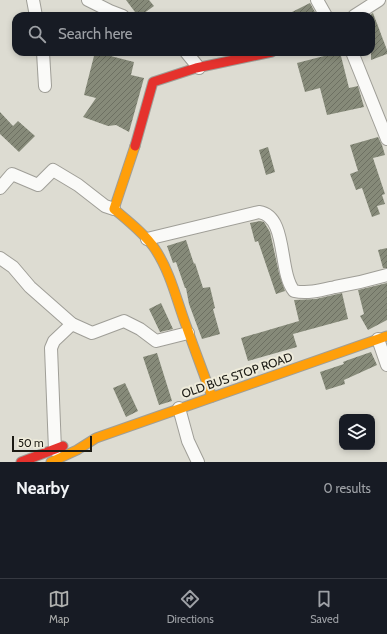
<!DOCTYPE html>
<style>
body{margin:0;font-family:Cabin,sans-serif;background:#242831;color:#f1f3f6}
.controls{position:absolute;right:12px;bottom:12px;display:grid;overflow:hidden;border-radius:8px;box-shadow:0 2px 6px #0003}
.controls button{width:36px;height:36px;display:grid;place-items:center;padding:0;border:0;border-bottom:1px solid #363941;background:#171b24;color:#f1f3f6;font:20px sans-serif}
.scale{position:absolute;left:12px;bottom:10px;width:80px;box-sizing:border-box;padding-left:4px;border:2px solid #1a1913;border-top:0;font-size:11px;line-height:14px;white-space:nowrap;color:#1a1913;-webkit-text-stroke:3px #efecdb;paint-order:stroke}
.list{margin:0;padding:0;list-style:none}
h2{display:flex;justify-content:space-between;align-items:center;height:52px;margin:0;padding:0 16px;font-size:17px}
h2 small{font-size:13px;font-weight:400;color:#9ea1a6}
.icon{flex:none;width:22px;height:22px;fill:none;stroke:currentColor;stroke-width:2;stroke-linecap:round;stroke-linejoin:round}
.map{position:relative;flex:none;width:387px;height:462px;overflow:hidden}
.search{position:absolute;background:#171b24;box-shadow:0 2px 6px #0003;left:12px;right:12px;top:12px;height:44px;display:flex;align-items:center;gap:10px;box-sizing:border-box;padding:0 14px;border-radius:12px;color:#9ea1a6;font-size:15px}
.sheet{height:116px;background:#171b24}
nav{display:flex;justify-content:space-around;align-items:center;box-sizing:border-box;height:56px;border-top:1px solid #363941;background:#171b24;font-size:11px;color:#9ea1a6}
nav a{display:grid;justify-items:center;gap:2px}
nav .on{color:#afb0ae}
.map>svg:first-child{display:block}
.building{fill:url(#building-hatch)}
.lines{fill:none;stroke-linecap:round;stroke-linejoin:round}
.street-casing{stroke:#9f9e97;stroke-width:14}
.slow-casing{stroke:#9f9e97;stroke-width:11}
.jam-casing{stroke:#9f9e97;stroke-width:11}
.street{stroke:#fafaf8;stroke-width:12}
.slow{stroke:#ff9f0a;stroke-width:9}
.jam{stroke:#e5322d;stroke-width:9}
.labels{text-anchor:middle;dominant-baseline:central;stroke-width:4;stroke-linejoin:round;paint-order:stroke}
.street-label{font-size:12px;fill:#1a1913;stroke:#efecdb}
</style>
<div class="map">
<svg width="387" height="462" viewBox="0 0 387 462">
<defs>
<pattern id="building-hatch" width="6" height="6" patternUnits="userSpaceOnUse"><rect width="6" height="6" fill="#868a79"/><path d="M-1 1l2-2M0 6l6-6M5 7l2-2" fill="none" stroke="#6d7062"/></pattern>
</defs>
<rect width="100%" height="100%" fill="#dddcd2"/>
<g class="building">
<polygon points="126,0 149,0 154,6 140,16 138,16"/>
<polygon points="310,3 317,16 284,16"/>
<polygon points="373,13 387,50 387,54 371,60 371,14"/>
<polygon points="95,52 134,62 131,75 144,78 129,132 116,125 108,126 83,117 96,98 84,95"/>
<polygon points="329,52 340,52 349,88 358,86 364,107 327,115 320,88 305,92 297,63 324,56 324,53"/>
<polygon points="0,112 13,126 18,121 35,136 19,152 0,134"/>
<polygon points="378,137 382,145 385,155 373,158 385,194 382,195 385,204 377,206 380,214 372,217 362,188 356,190 350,174 358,171 350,145"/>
<polygon points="268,147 275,172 266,175 259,150"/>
<polygon points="260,221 264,222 270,232 279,273 285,291 276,294 258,241 255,242 250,223"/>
<polygon points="186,240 194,264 195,263 203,288 210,287 215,308 213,309 220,334 202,339 189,304 186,288 185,288 176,262 173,263 167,246"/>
<polygon points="387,248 387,268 383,268 378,250"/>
<polygon points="387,283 387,320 368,330 360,316 364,314 358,290"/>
<polygon points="342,293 348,319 293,334 297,347 248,361 241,338 299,321 294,300 316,299"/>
<polygon points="161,303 173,329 160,332 149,309"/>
<polygon points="371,352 377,365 344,380 345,384 326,390 320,372 344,364 343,362 348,360"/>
<polygon points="157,353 172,401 159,405 143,357"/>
<polygon points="125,383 138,411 126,417 113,388"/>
</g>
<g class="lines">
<defs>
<g id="street">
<polyline points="33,0 36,16"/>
<polyline points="88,0 110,11 123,16"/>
<polyline points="317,0 326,16"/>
<polyline points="354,16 379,0"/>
<polyline points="43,52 45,86"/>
<polyline points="186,52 199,68"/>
<polyline points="352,52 387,139"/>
<polyline points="0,188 12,174 38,185 53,170 78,185 105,206 114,209"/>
<path d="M147,239l112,-27c29,4 19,60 35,79 14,3 28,-1 41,-4 18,-3 35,-7 52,-12"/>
<polyline points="0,258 13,267 30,287 72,324 92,333 124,321 140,329 156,341 188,333"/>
<polyline points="378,339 387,365"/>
<polyline points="179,408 188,441 198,462"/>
<polyline points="55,450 51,348 54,341 72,324"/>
</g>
<g id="slow">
<path d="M135,146l-21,63c14,12 31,25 41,40 16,24 22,53 32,79 8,23 17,46 25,69"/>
<polyline points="51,462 77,450 96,438 387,336"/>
</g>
<g id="jam">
<polyline points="135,146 153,82 196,68 272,52"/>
<polyline points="21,462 63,446"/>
</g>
</defs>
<use href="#street" class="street-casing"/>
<use href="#slow" class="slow-casing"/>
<use href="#jam" class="jam-casing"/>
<use href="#street" class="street"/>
<use href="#slow" class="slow"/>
<use href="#jam" class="jam"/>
</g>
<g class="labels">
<g class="street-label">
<text transform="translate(237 375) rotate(-19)">OLD BUS STOP ROAD</text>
</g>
</g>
</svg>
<div class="controls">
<button><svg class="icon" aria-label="layers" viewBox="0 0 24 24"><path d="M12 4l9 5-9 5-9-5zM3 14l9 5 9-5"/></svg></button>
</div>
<div class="scale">50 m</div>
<div class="search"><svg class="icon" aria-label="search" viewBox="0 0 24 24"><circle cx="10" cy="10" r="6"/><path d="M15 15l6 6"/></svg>Search here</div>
</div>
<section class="sheet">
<h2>Nearby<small>0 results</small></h2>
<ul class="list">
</ul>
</section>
<nav>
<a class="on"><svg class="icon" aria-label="map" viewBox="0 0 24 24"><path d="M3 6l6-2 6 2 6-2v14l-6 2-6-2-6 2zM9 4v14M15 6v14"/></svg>Map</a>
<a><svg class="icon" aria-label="directions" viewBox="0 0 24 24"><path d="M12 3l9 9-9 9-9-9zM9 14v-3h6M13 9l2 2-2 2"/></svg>Directions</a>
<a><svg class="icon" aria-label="saved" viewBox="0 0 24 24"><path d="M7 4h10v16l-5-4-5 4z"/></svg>Saved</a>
</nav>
